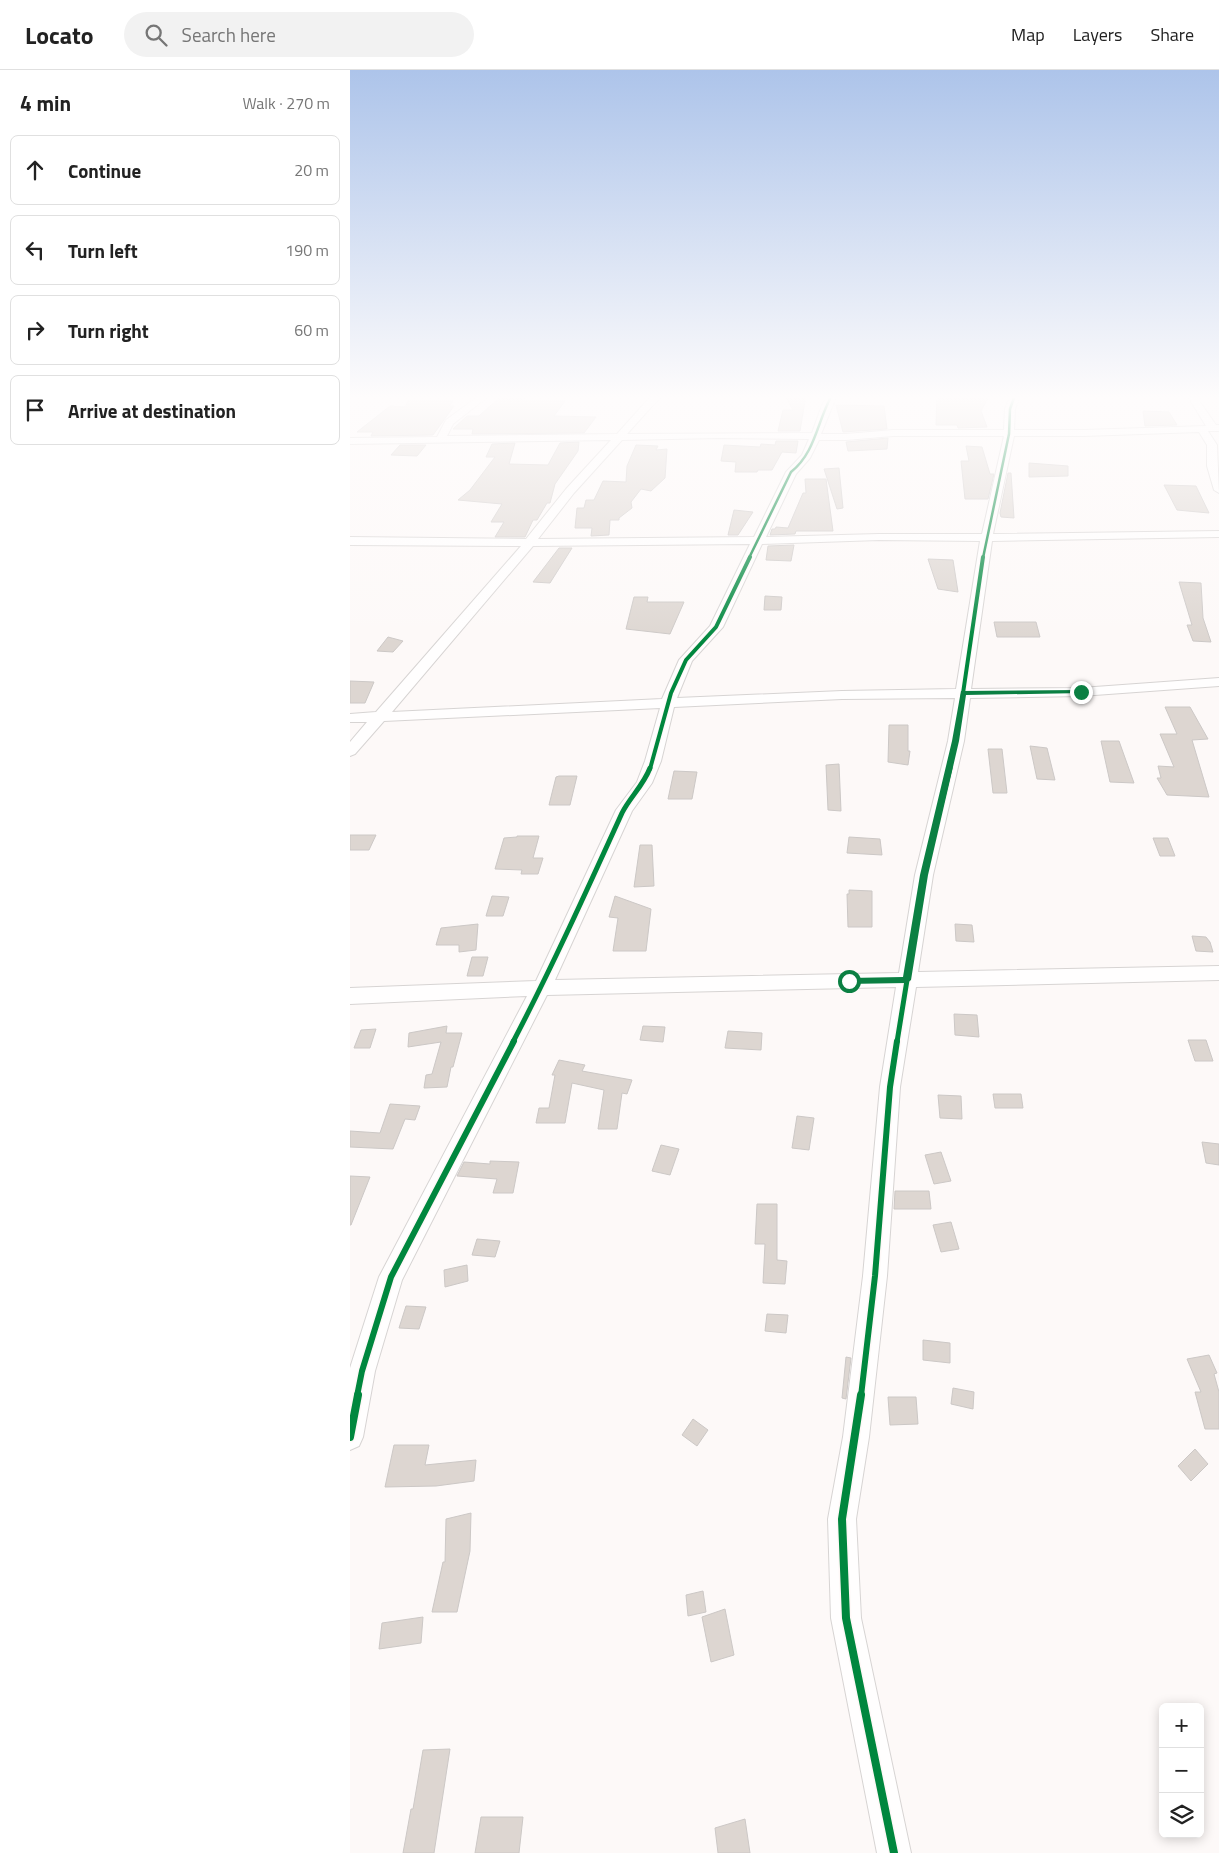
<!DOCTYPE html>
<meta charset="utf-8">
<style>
body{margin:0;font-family:"Titillium Web",sans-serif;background:#f2f2f2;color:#222}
.controls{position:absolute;right:15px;bottom:15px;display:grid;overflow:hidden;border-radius:8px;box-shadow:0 2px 12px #0003}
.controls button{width:45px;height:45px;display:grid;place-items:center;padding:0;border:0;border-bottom:1px solid #e0e0e0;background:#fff;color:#222;font:25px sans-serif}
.stop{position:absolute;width:15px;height:15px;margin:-11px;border:4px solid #0b8043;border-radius:50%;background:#fff}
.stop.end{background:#0b8043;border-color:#fff;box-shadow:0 1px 5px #0008}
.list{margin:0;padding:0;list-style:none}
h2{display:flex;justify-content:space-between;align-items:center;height:65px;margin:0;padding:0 20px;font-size:21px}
h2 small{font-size:16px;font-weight:400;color:#767676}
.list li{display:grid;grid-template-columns:32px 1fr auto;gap:15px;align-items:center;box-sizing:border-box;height:70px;margin:0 10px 10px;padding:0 10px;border:1px solid #e0e0e0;border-radius:8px}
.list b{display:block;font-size:19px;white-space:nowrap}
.list em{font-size:16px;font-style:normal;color:#767676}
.icon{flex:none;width:28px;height:28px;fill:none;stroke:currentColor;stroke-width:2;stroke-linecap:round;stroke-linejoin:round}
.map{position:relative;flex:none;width:869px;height:1783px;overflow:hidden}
header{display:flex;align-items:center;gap:30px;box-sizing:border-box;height:70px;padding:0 25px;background:#fff;border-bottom:1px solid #e0e0e0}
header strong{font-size:24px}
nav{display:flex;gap:28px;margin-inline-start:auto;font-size:18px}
.search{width:350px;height:45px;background:#f2f2f2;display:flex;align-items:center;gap:12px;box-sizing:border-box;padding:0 18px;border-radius:28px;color:#767676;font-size:19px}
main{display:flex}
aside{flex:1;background:#fff}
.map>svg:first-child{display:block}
.building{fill:#ddd6d1;stroke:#ccc8c6}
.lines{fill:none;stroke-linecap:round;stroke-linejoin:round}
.minor-casing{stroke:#d7d4d3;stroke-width:2}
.minor{fill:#fffefe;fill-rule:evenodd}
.cycleway-far4-casing{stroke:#fef8f7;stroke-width:4.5}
.cycleway-far3-casing{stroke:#fef8f7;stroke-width:6}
.cycleway-far2-casing{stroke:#fef8f7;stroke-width:8}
.cycleway-far1-casing{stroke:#fef8f7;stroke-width:9}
.cycleway-casing{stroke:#fef8f7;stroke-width:11}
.cycleway-far4{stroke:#00873e;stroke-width:2.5}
.cycleway-far3{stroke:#00873e;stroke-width:4}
.cycleway-far2{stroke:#00873e;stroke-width:5}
.cycleway-far1{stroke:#00873e;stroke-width:6}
.cycleway{stroke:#00873e;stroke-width:8}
.route{fill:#0b8043}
</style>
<header>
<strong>Locato</strong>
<div class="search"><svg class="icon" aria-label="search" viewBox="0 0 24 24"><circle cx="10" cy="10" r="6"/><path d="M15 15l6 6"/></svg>Search here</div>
<nav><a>Map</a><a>Layers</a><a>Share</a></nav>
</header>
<main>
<aside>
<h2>4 min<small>Walk · 270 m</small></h2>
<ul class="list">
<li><svg class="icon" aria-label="ahead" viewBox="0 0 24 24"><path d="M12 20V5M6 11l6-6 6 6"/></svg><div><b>Continue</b></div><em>20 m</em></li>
<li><svg class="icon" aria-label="left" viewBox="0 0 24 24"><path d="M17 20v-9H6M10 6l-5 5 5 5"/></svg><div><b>Turn left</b></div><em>190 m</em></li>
<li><svg class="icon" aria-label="right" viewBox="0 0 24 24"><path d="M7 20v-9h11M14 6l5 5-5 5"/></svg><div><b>Turn right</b></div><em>60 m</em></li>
<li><svg class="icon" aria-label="arrive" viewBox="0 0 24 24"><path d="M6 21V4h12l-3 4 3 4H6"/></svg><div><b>Arrive at destination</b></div></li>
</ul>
</aside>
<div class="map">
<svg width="869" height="1783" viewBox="0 0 869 1783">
<rect width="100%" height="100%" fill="#fdf9f8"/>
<g class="building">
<polygon points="587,324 640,324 631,341 637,357 608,358 607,355 586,355"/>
<polygon points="152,325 176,325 173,330 215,331 204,346 246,347 234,363 122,364 123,359 103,359 117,346 129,346"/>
<polygon points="456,325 450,361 428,361 433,340 443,340 435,326"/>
<polygon points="59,330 103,331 99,336 104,336 83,365 21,366 23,362 7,362 40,336 55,337"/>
<polygon points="486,335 534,336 537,359 493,362"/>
<polygon points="793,341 819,342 827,355 795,356"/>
<polygon points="538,368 537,379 498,381 496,372"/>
<polygon points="426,371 448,371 446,383 432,382 422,400 408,400 407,402 385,402 386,392 371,391 374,375 410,377 411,374 425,375"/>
<polygon points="229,372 228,381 205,414 200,433 197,433 187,450 183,450 175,467 145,467 154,452 141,452 152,434 108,430 120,420 145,387 136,387 142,374 165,373 159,394 198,395 210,373"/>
<polygon points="50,375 76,375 67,386 41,385"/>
<polygon points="286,375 308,376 306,380 317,379 315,408 301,421 291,419 281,432 282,438 269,448 269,450 260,450 259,465 241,466 242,458 225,458 227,438 234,438 236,430 244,430 253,411 276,412 277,396"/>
<polygon points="616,376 632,377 640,404 644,404 638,429 615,429 611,391 619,391"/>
<polygon points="679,393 718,396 718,406 679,407"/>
<polygon points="489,398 493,438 487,439 474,399"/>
<polygon points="658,403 661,403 664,448 651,447 650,443"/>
<polygon points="455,409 476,409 483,461 446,461 445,464 420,465 422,459 425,459 426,457 438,458 453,423 456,423"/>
<polygon points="814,415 846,416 859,443 827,440"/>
<polygon points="384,440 403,442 388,465 378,465"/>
<polygon points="444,475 441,491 416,490 418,476"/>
<polygon points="209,478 222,478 200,513 183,512"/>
<polygon points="578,489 603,490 608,522 588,519"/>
<polygon points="829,512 851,513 853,548 861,572 843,571 837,555 842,555"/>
<polygon points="415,526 432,527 431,540 414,540"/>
<polygon points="284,527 298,527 297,532 334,532 320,564 276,559"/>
<polygon points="644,552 686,552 690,567 647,567"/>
<polygon points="38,567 53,571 43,582 27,581"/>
<polygon points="0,611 24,612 15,633 0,633"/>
<polygon points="815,637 840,637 858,669 842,670 859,727 817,725 807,708 811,708 808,696 824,697 810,664 827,664"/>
<polygon points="539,655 558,655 558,681 560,681 558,695 538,692"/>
<polygon points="751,671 769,671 784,713 760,712"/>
<polygon points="680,676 697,678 705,710 687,709"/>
<polygon points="638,679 652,679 657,723 643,723"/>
<polygon points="489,694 491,741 478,740 476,695"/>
<polygon points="324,701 347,702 342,729 318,729"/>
<polygon points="209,706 227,706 220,735 199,735 206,707"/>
<polygon points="0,765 26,765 19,780 0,780"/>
<polygon points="167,766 189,766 183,788 193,788 188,804 171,804 172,800 145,799 154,768 167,767"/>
<polygon points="499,767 530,769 532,785 497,783"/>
<polygon points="803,768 818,768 825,786 810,786"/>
<polygon points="290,775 302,775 304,816 284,817"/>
<polygon points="499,820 522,821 522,857 498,857 497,824 499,824"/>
<polygon points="142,826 159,827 153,846 136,846"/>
<polygon points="265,826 301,839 296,881 263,881 268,848 259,847"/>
<polygon points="128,854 126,880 109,882 109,875 86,875 91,858"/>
<polygon points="605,854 622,855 624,872 606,871"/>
<polygon points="842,866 856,867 860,872 863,882 846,881"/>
<polygon points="122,887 138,887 133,906 117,906"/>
<polygon points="604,944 627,945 629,967 605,965"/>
<polygon points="97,956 96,963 112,963 103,997 101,997 97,1017 74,1018 76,1005 82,1004 91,972 58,977 59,963"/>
<polygon points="293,956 315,957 313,972 290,970"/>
<polygon points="26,959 20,978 4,978 11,960"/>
<polygon points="378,961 412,963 411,980 375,978"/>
<polygon points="838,970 856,970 863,991 845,991"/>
<polygon points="209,990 235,995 232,1001 282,1010 277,1024 272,1023 267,1059 248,1059 254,1020 222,1013 215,1053 186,1053 189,1038 199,1038 205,1005 202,1005"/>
<polygon points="643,1024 671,1024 673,1038 645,1038"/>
<polygon points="588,1025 611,1026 612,1049 590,1048"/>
<polygon points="40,1034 70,1036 65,1050 55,1049 43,1079 0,1077 0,1061 30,1063"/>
<polygon points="447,1046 464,1048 459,1080 442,1078"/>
<polygon points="852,1072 869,1074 869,1095 856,1093"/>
<polygon points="311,1075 329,1079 320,1105 302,1101"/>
<polygon points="591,1082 601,1111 584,1114 575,1085"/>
<polygon points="140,1091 169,1092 163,1123 143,1123 147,1109 107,1106 114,1092 140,1094"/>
<polygon points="0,1106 20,1107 1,1155 0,1155"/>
<polygon points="545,1121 579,1121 581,1139 544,1139"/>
<polygon points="407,1134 427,1134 427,1190 437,1191 435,1214 413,1213 415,1174 405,1174"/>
<polygon points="601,1152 609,1179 591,1182 583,1155"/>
<polygon points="127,1169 150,1171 145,1187 122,1185"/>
<polygon points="117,1195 118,1211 95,1217 94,1200"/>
<polygon points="56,1236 76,1237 69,1259 49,1258"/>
<polygon points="417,1244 438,1245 436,1263 415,1261"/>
<polygon points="573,1270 600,1273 600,1293 573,1290"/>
<polygon points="859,1285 867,1303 864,1304 869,1322 869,1359 855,1359 845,1322 851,1322 837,1289"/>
<polygon points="496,1287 501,1288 496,1329 492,1328"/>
<polygon points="603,1318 624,1322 623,1339 601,1334"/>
<polygon points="538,1327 566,1327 568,1354 540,1355"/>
<polygon points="343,1349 358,1360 347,1376 332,1365"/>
<polygon points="44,1375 79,1375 75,1395 126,1390 124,1411 86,1416 35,1417"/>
<polygon points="845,1379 858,1394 841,1411 828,1396"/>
<polygon points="121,1443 120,1481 107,1542 82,1542 93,1492 95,1492 96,1449"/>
<polygon points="353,1521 356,1542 338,1546 336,1525"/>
<polygon points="375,1539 384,1585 361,1592 352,1547"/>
<polygon points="73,1547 71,1573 29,1579 32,1553"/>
<polygon points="100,1679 84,1783 53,1783 61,1739 63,1739 73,1680"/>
<polygon points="131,1747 173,1747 169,1783 125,1783"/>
<polygon points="395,1749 400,1783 368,1783 365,1758"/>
</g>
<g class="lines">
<defs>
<path id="minor" d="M130,325h10l-37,29 -6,12 170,-2 35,-39h10l-35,39 185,-1 10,-28 6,-10h9l-16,39h25l47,-4h111l1,-21 6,-14h9l-5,14 -1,21h70l122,-4 -19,-31h8l21,30h3v6h-11l9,14 2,48 -5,-3 -7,-24v-21l-8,-13 -115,4h-70l-21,98 226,-3v6l-227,4 -21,148 110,-1 138,-10v8l-138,10 -111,2 -6,43 -31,134 -15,97 301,-6v14l-303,7 -16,100 -13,189 -18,161 -13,82 5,99 50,235h-34l-46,-235 -3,-99 15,-82 20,-161 17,-189 16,-100 -349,8 -145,285 -27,91 -12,66 -4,9 -9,4v-82l29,-91 148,-281 -177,8v-16l186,-7 80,-171 21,-28 8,-21 15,-53 -276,13 -29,33 -5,2v-14l17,-20h-17v-8l26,-2 145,-166 -171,-1v-8l176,2 40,-50 45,-49 -261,4v-6l87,-1 9,-17zM543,366h111l-22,98h-103l-113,3 30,-63 14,-16 9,-18h27zM369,368l90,1 -7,16 -16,17 -32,65 -216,2 36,-46 48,-53zM529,470l101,1 -24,148 -114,2 -165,7 15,-37 31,-34 39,-83zM400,474l-40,82 -31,34 -17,39 -270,13 141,-166zM605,628l-7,43 -33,134 -16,98 -344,7 77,-169 20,-28 9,-22 13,-54 168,-8z"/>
</defs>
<use href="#minor" class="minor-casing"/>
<use href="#minor" class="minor"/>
<defs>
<g id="cycleway-far4">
<path d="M399,488l42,-86c25,-20 26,-51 41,-77"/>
<polyline points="633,488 659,364 660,339 665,325"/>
</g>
<g id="cycleway-far3">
<polyline points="300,699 321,623 336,590 366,557 400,487"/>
<polyline points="599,699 606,671 633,487"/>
</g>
<g id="cycleway-far2">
<path d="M163,972c39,-75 74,-152 109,-229 8,-16 21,-27 28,-45"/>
<polyline points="547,972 574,805 600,698"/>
</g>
<g id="cycleway-far1">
<polyline points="7,1326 12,1301 41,1207 164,971"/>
<polyline points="511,1326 525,1206 540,1017 547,971"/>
</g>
<g id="cycleway">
<polyline points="511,1325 492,1449 496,1548 544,1783"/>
<polyline points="0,1367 8,1325"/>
</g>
</defs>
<use href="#cycleway-far4" class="cycleway-far4-casing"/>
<use href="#cycleway-far3" class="cycleway-far3-casing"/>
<use href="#cycleway-far2" class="cycleway-far2-casing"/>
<use href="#cycleway-far1" class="cycleway-far1-casing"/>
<use href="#cycleway" class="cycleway-casing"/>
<use href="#cycleway-far4" class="cycleway-far4"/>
<use href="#cycleway-far3" class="cycleway-far3"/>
<use href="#cycleway-far2" class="cycleway-far2"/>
<use href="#cycleway-far1" class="cycleway-far1"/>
<use href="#cycleway" class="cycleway"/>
</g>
<linearGradient id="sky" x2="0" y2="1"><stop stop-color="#adc4ea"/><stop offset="0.57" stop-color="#fefcfc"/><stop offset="1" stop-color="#fefcfc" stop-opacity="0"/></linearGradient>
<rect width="869" height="574" fill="url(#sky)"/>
<polygon class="route" points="731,620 734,623 616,625 609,671 578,805 561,910 557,913 496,914 496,909 499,908 553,907 570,805 602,671 611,621"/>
</svg>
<div class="controls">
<button>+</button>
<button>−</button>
<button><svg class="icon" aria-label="layers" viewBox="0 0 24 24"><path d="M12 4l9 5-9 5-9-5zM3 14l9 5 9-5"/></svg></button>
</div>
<div class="stop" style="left:499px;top:911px"></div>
<div class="stop end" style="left:731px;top:622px"></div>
</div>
</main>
